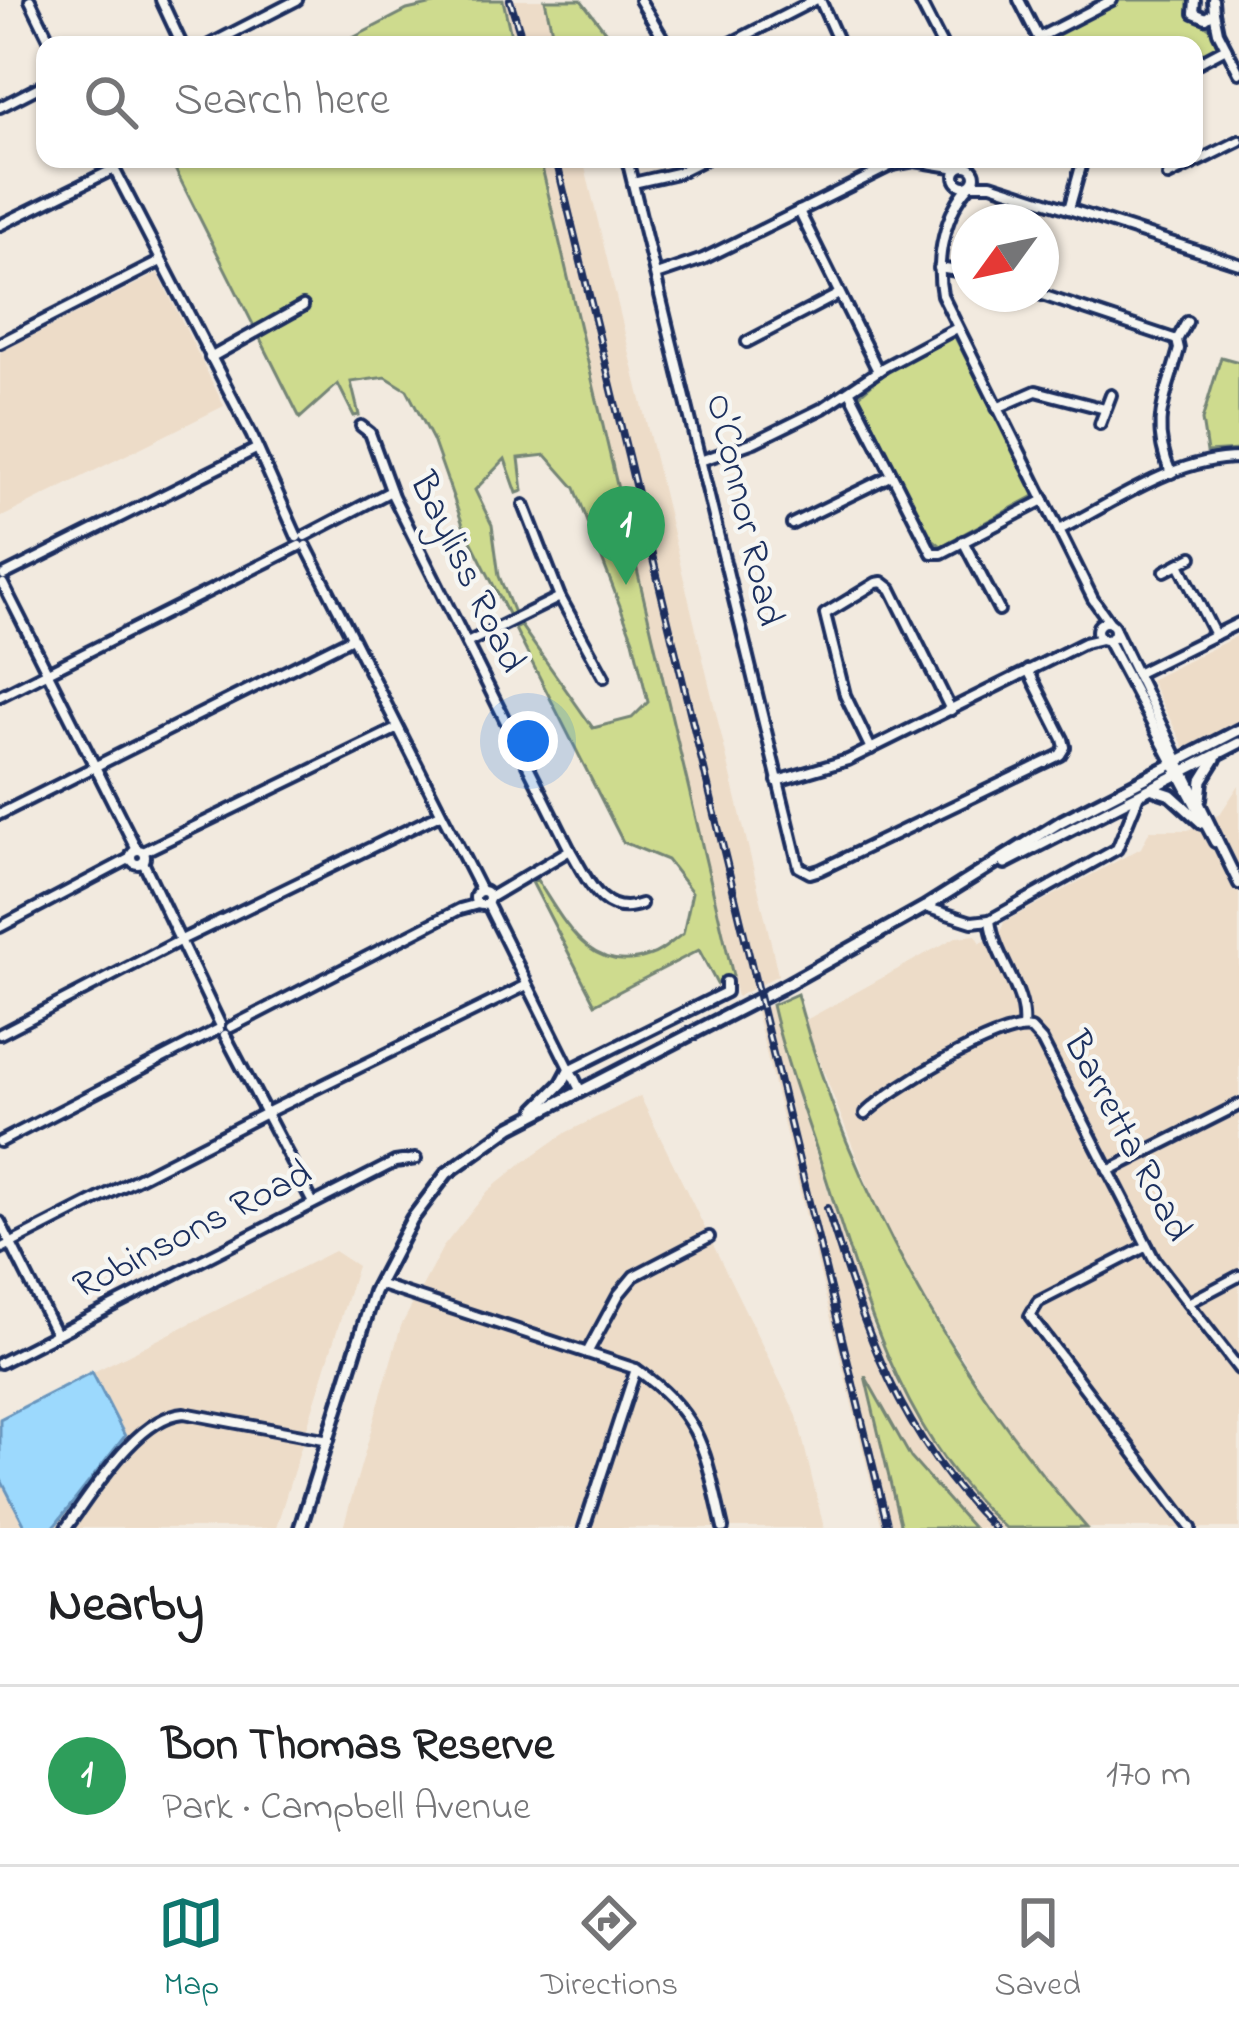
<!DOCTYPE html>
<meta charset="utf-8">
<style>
body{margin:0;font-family:"Indie Flower",sans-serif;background:#f6f6f6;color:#202124}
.compass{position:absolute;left:951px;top:204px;width:108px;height:108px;border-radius:50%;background:#fff;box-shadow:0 3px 9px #0004;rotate:237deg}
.you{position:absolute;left:528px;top:741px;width:42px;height:42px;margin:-30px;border:9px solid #fff;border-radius:50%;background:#1a73e8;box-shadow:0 0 0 18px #1a73e833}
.badge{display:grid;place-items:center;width:78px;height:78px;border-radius:50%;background:#0f766e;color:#fff;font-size:39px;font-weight:700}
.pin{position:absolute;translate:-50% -99px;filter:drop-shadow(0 3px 6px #0008)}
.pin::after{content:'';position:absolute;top:63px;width:42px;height:36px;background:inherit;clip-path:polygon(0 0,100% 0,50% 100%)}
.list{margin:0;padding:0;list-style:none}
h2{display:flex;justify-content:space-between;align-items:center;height:156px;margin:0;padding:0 48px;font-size:51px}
h2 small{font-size:39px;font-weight:400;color:#757577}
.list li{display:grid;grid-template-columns:78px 1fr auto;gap:36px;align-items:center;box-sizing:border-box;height:180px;padding:0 48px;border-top:3px solid #e0e0e0}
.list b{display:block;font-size:45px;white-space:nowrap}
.list p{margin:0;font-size:39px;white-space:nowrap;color:#757577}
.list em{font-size:39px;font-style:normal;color:#757577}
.icon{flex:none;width:66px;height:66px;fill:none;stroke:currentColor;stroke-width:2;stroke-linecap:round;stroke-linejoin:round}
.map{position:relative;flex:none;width:1239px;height:1528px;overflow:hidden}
.search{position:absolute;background:#fff;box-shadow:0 3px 9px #0004;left:36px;right:36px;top:36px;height:132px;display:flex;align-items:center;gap:30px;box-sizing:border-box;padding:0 42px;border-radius:24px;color:#757577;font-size:45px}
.sheet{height:336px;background:#fff}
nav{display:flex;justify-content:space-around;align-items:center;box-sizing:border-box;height:168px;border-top:3px solid #e0e0e0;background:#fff;font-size:33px;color:#757577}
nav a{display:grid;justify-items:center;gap:6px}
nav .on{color:#0f766e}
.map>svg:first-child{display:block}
.built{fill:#eddcc8}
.green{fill:#cedb8e;stroke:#748576;stroke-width:3}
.water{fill:#9cd9fd;stroke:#6895bd;stroke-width:3}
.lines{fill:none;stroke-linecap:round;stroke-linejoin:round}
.minor-casing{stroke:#1b2f5e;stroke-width:16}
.major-casing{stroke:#1b2f5e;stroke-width:18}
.minor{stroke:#f6f6f2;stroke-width:8}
.major{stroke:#f6f6f2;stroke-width:9}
.rail-casing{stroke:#1b2f5e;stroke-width:8}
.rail{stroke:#f6f6f2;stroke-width:3;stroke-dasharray:9;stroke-linecap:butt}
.labels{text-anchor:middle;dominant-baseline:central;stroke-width:9;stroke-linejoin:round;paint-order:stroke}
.street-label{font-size:39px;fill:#1b2f5e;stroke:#f6f6f2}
</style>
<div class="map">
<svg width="1239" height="1528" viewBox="0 0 1239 1528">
<rect width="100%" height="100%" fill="#f2eadf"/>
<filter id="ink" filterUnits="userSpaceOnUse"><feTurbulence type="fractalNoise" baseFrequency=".00833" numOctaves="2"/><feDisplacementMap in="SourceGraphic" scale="24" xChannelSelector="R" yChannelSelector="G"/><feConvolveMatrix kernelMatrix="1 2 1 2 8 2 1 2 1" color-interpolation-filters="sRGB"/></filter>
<g filter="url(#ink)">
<g class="built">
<polygon points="503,0 544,0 555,45 513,45"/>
<polygon points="540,159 583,159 770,938 778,975 737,997"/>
<polygon points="158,273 224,406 0,518 0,352"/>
<polygon points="1239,635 1239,721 1185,749 1150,680"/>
<polygon points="1239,785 1239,1528 1087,1528 1011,1435 920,1291 879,1214 804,1021 956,937 976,935 981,943 1000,933 1004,922 1141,848 1150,830 1188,830 1220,814"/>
<polygon points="772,1005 784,1056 872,1324 900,1388 963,1486 1005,1528 973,1528 953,1509 911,1458 864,1376 901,1528 882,1528 756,1011"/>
<polygon points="640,1096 797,1416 824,1528 343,1528 401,1326 443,1247 488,1191 521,1164 567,1132"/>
<polygon points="334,1251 357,1266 276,1528 0,1528 0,1419"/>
</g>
<g class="green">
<polygon points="451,0 503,0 513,45 339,45 407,10"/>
<polygon points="545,0 581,0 616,45 555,45"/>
<polygon points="1120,0 1191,0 1191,14 1212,30 1217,46 1194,60 1194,45 1047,45 1049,35"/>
<path d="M170,159h370l193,817 -16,8 -18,-34 -104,54 -63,-122 5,-2c27,41 53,98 114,75 11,-3 22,-15 32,-21l9,-42 -25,-32 -44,-18 -108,-213 6,-3 72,102 39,-10 16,-16 -15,-62 -58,-152 -29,-33 -27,3 4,33 -6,2 -12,-34 -30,31 17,35 7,51 15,37 -5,3 -46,-91 -30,-85 -26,-50 -21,-13 -35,5 8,33 -5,1 -16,-32 -38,34z"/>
<polygon points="954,335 1036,495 941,546 929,536 859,395 888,370"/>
<polygon points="1221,357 1239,362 1239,450 1207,452 1202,420"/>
<path d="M797,994c52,195 157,382 290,534h-82c-102,-91 -138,-222 -178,-347 -19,-59 -41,-116 -55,-176z"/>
<polygon points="865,1376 911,1458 973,1528 901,1528"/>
</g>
<polygon class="water" points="92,1372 125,1436 53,1528 26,1528 0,1478 0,1419"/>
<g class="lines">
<defs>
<g id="minor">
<polyline points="30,0 52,45"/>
<polyline points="161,0 182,45"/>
<polyline points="640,0 667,45"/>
<polyline points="820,0 840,45"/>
<polyline points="919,0 942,45"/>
<polyline points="1019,0 1042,45"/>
<polyline points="1195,0 1194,13 1206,18 1214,12 1213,0"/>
<polyline points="1214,12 1218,32 1239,73"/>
<polyline points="1038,38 1112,0"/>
<polyline points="209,45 297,0"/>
<polyline points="727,45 815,0"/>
<polyline points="1194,65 1226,48"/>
<polyline points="0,107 45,84"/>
<polyline points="109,159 252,436 297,537"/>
<polyline points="627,159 799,867 810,873 820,870 1060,755 1065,747 1063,739 1028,670"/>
<circle cx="965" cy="176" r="10"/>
<polyline points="1168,176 1239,141"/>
<polyline points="633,183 677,173 705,159"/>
<polyline points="972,184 991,184 1239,264"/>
<path d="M970,185c-25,27 -35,74 -28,110l151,304 17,24"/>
<polyline points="1069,209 1083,159"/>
<polyline points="799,211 878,371"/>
<polyline points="0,225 114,169"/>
<polyline points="939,268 969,273"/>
<polyline points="656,275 703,259 892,165 915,161 958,168"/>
<polyline points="1039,294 1177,340"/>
<polyline points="747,342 839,294"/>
<polyline points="0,343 161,261"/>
<polyline points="210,358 303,306"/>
<polyline points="850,392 932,553 942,553 1044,500"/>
<polyline points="997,408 1036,391 1105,409"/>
<polyline points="1100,424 1111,395"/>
<path d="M361,426l9,7 23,63 177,354c17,28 32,69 71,54"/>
<polyline points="700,461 754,442 823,408 884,367 957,328"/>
<path d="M1171,473c-22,-50 -5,-75 8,-124l-2,-9 10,-18"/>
<polyline points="524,505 560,597 604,677"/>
<polyline points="792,524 892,475"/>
<path d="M1059,530c56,-28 116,-72 180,-72"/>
<polyline points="305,536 391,491"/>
<polyline points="963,541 999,610"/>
<polyline points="306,546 481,891"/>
<polyline points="1179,564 1215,635"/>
<polyline points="1165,571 1192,557"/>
<polyline points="4,575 256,449"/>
<polyline points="3,584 137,850"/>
<circle cx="1106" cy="631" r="9"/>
<polyline points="1116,632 1239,884"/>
<polyline points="1108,641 1215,842"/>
<polyline points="467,643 560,597"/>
<polyline points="1136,674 1239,623"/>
<polyline points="0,696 299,546"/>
<polyline points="871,749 845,695 825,614 876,583 882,582 891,589 951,710"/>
<polyline points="777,781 848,760 1084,643 1101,639"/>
<polyline points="0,814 350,639"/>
<circle cx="138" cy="857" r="7"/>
<polyline points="143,852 396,729"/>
<polyline points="143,862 220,1024"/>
<circle cx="482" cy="898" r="7"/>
<polyline points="489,898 570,850"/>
<polyline points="487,903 580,1090"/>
<polyline points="925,907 972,922 990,920 1117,849 1139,795"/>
<path d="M990,920c4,39 37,69 33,107"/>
<polyline points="0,927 131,858"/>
<polyline points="231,1027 460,909 478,904"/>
<polyline points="0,1034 181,940 440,814"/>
<polyline points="225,1035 313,1203"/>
<polyline points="569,1070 726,992 726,982"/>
<path d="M865,1114c23,-24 135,-92 166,-85l11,12 112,218 85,110"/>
<polyline points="0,1142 219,1029"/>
<polyline points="1108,1171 1239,1105"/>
<polyline points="0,1222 56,1334"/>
<polyline points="1147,1246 1038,1302 1030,1316 1191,1528"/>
<polyline points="0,1249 274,1109 525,986"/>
<path d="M378,1284l258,85c67,47 69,83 87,159"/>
<polyline points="1188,1303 1239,1276"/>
<polyline points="587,1353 619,1294 634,1276 709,1237"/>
<polyline points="0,1363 395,1162 416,1159"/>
<path d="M66,1528c27,-36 71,-111 118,-115l145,27"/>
<polyline points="584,1528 636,1369"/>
</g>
<g id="major">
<polyline points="1153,789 1171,795 1202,823"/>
<polyline points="1200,799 1202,780 1215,759"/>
<polyline points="1005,863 1239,743"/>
<polyline points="536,1109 562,1083 569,1070"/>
<polyline points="300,1528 374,1292 412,1219 447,1173 511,1127 782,987 925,907 1062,821 1239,730"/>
</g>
</defs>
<use href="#minor" class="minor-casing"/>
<use href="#major" class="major-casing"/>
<use href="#minor" class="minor"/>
<use href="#major" class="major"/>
<defs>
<g id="rail">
<polyline points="510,0 524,45"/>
<polyline points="556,159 888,1528"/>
<path d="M827,1208c39,125 71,226 167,320"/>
</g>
</defs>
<use href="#rail" class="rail-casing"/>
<use href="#rail" class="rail"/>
</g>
</g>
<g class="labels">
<g class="street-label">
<text transform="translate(743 510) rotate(77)">O'Connor Road</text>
<text transform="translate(466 573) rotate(64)">Bayliss Road</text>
<text transform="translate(1126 1137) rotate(62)">Barretta Road</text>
<text transform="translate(193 1231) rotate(-27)">Robinsons Road</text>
</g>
</g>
</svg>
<svg class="compass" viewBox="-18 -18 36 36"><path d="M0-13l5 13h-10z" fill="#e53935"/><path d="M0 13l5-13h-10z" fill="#757577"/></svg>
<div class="you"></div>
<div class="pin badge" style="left:626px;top:585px;background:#2e9e5b">1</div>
<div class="search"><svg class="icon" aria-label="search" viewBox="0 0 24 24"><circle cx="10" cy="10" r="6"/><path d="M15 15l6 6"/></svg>Search here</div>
</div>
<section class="sheet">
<h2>Nearby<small></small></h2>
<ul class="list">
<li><span class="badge" style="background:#2e9e5b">1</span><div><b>Bon Thomas Reserve</b><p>Park · Campbell Avenue</p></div><em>170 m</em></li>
</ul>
</section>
<nav>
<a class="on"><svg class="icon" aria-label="map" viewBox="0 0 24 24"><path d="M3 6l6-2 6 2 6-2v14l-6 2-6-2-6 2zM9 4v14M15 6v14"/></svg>Map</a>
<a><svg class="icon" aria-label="directions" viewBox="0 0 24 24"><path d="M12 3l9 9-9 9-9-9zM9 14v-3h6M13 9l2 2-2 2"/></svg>Directions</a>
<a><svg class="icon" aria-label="saved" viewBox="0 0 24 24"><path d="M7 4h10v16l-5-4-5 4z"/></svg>Saved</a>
</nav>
